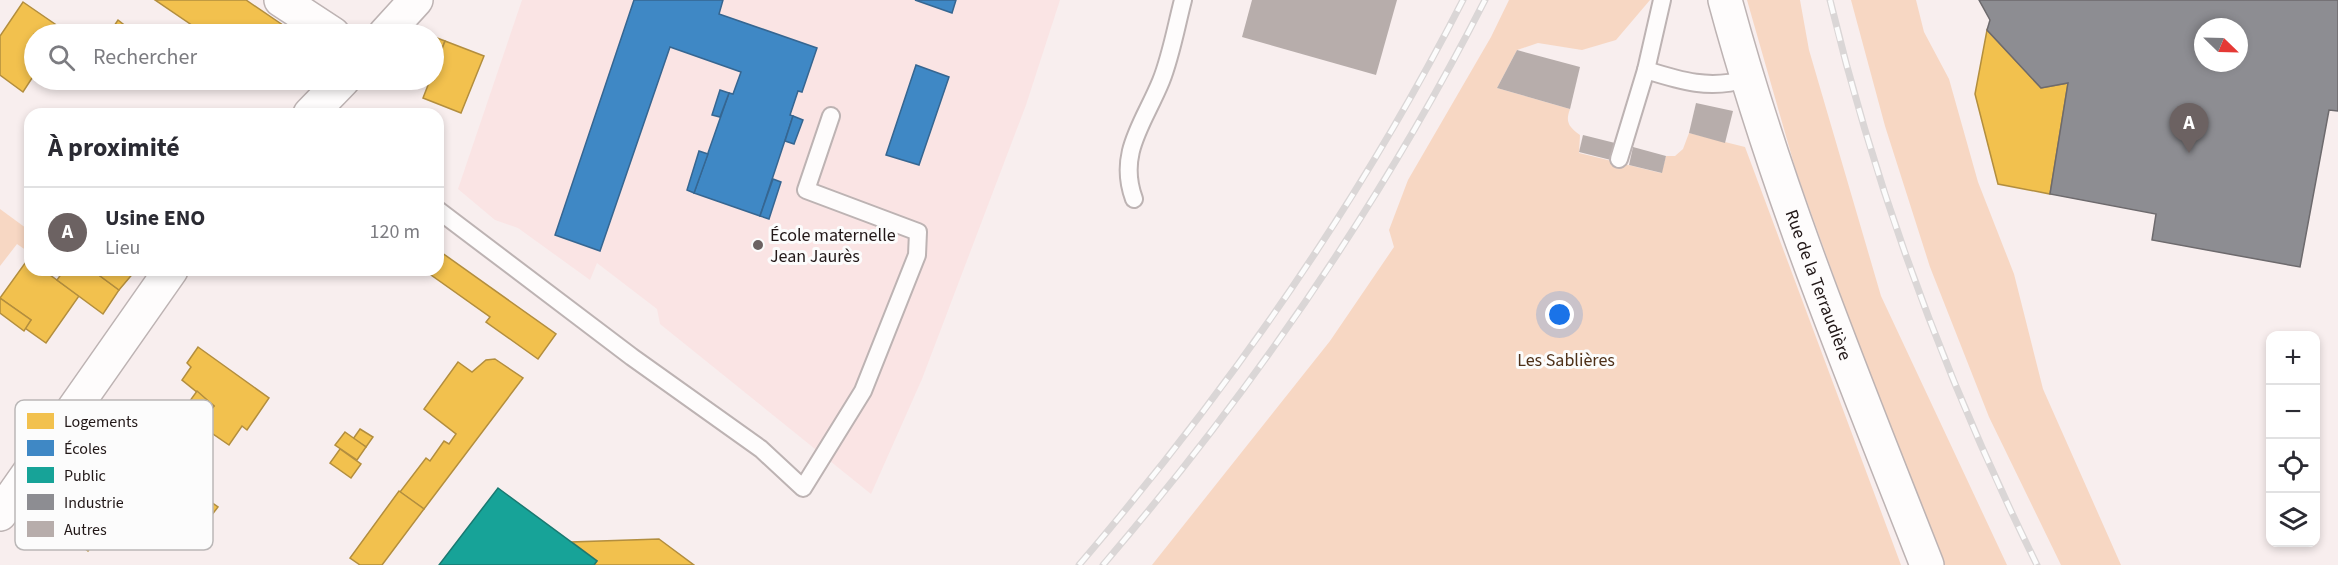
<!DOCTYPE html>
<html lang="fr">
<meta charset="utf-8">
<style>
body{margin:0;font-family:"Source Sans 3",sans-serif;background:#f7f7f7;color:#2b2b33}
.controls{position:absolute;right:18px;bottom:18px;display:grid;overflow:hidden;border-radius:12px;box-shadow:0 3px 9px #0003}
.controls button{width:54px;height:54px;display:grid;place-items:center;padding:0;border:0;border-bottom:2px solid #e1e1e2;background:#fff;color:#2b2b33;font:30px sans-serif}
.compass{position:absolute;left:2194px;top:18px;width:54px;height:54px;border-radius:50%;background:#fff;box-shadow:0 3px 9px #0003;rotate:113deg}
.you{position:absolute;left:1560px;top:315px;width:21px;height:21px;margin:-15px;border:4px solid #fff;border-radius:50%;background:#1a73e8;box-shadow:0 0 0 9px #1a73e833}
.badge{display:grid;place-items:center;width:39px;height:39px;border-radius:50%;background:#6c6262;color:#fff;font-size:20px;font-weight:700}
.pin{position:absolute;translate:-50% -50px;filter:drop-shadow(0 2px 3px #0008)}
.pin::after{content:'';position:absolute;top:32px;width:21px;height:18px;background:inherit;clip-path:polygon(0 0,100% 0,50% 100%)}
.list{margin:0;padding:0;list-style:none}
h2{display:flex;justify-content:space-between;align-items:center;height:78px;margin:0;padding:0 24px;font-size:26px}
h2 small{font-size:20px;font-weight:400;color:#7c7c81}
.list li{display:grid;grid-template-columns:39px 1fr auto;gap:18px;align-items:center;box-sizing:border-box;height:90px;padding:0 24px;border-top:2px solid #e1e1e2}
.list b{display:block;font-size:22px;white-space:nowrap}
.list p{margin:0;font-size:20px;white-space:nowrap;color:#7c7c81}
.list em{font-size:20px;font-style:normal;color:#7c7c81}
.icon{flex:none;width:33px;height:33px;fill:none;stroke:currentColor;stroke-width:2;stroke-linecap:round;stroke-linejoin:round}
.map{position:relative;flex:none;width:2338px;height:565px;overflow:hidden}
.search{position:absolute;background:#fff;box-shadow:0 3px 9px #0003;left:24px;top:24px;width:420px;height:66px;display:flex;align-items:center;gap:15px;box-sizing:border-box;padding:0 21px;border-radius:33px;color:#7c7c81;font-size:22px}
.panel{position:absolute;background:#fff;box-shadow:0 3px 9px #0003;left:24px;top:108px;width:420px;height:168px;border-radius:18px}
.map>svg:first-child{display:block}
.built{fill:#fae4e4}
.green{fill:#f7d7c3}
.homes{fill:#f2c14e;stroke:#b38e3e;stroke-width:1.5}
.schools{fill:#3f88c5;stroke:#366691;stroke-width:1.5}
.public{fill:#17a398;stroke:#1a7971;stroke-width:1.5}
.industry{fill:#8d8d92;stroke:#6d6a6d;stroke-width:1.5;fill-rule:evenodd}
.building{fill:#b7adab}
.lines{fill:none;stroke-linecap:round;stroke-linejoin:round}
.service-casing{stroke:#bdb3b3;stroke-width:20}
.minor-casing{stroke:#bdb3b3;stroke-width:36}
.service{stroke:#fefcfc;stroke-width:16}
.minor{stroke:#fefcfc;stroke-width:33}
.rail-casing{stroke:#dad6d6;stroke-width:7}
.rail{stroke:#fcfcfc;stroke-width:4.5;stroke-dasharray:14;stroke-linecap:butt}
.poi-dot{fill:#6c6262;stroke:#fcfcfc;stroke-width:2}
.labels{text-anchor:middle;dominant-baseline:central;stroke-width:6;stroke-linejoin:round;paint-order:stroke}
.poi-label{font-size:18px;fill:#211717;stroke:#fcfcfc;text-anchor:start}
.street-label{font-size:18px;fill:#211717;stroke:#fcfcfc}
.park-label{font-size:18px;fill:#4e3018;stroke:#fcfcfc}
.key{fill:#fcfcfc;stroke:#bab7b7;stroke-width:1.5}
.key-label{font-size:16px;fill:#211717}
</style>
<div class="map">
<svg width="2338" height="565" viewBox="0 0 2338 565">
<rect width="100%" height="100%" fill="#f8eeee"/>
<polygon class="built" points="522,0 1060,0 1026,105 922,379 871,494 660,324 657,309 597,263 590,280 518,228 495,220 458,189"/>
<g class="green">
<path d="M1509,0h141l-34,40 -34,10 -44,-7 -21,7 -20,38 73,21c-5,13 -1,18 10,26l-1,18 82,20 5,-17h9l8,-7 6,-16 56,14 156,418h-749l178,-224 64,-94 -5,-17 19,-50 83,-143z"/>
<polygon points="1747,0 1800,0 1809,50 1881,296 2007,565 1944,565 1851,324 1796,171"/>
<polygon points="1851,0 1916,0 1924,32 1949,79 1978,182 2014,274 2043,389 2121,565 2061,565 1989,417 1930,267 1885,126"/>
<polygon points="0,209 30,231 30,253 17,244 0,266"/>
</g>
<g class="homes">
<polygon points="155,0 246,0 296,34 205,34"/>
<polygon points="23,2 65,31 63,34 34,34 34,75 23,92 0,75 0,36"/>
<polygon points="118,20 128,28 124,34 110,32"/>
<polygon points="1987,30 2041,88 2068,83 2050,194 1998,184 1975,94"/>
<polygon points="437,38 445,41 434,70 434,47"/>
<polygon points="445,41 484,56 461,113 423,98 430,80 434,80 434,70"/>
<polygon points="438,250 556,334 538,359 486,322 490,317 424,270 438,270"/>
<polygon points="28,259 30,270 43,270 79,296 46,343 25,328 31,320 0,298"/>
<polygon points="64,270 92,270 119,290 103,314 57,280"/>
<polygon points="92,270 134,270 135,271 119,290"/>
<polygon points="0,298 31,320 24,331 0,313"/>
<polygon points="198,347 269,398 247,430 242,426 229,445 200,425 214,406 182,380 191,367 187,363"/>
<polygon points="495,359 523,378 424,509 400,492 426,458 430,461 444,441 449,444 456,434 424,409 458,362 472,372 486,360"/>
<polygon points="197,391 214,406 202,422 184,409"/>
<polygon points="360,429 373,437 366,447 353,439"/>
<polygon points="345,432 366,447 357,460 335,445"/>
<polygon points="340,449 361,464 351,478 330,463"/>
<polygon points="83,490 110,509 101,523 105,527 88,551 56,528"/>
<polygon points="399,491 424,509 382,565 360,565 350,558"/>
<polygon points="204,497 218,507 207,521 193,511"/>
<polygon points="659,539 694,565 594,565 597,561 572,542"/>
</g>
<g class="schools">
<polygon points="634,0 723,0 719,14 817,48 802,92 798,91 790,115 793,116 760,216 694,193 729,93 733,94 741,72 670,47 600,251 555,235"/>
<polygon points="915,0 956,0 952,13"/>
<polygon points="916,65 949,77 919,165 886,155"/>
<polygon points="720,90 729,93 720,117 712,115"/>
<polygon points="793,116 803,120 794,144 785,141"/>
<polygon points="699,151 708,154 694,193 687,190"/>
<polygon points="773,179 781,182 769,219 760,216"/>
</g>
<polygon class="public" points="498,488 597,561 594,565 439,565"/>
<path class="industry" d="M1979,0h359v111l-9,-1 -29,157 -148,-27 4,-26 -106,-20 18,-111 -27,5 -54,-58 3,-10zM2203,27h36v36h-36z"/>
<g class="building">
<polygon points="1252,0 1397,0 1376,75 1242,37"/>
<polygon points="1517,50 1580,67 1570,109 1497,88"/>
<polygon points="1696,103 1733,111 1725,143 1689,133"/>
<polygon points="1583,135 1615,143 1611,160 1579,152"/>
<polygon points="1633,147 1666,156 1662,173 1629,165"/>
</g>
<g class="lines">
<defs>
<g id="service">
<path d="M1662,0l-16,70c35,11 64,20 100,9"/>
<polyline points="1619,159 1646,70"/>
<path d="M1134,199c-17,-46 10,-76 27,-118 10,-25 15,-54 22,-81"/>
<polyline points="438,210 632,357 761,449 803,488 863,391 917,255 918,232 806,190 831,116"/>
</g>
<g id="minor">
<polyline points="281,0 333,34"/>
<path id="s1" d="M1725,0c52,193 129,379 202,565"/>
<polyline points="385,34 416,0"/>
<polyline points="310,114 343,80"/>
<polyline points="0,514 171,270"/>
</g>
</defs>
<use href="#service" class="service-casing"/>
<use href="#minor" class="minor-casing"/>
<use href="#service" class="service"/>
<use href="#minor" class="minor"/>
<defs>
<g id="rail">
<path d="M1830,0c47,195 118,385 207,565"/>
<path d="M1079,565c149,-174 280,-361 384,-565"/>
<path d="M1103,565c149,-174 278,-361 382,-565"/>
</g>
</defs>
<use href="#rail" class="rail-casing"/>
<use href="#rail" class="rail"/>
</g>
<circle class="poi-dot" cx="758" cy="245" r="6"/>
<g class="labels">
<g class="poi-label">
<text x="770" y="235">École maternelle<tspan x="770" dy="21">Jean Jaurès</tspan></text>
</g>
<g class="street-label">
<text stroke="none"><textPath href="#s1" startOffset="300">Rue de la Terraudière</textPath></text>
</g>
<g class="park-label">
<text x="1566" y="360">Les Sablières</text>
</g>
</g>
<rect x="15" y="400" width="198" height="150" rx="9" class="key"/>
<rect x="27" y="413" width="27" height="16" fill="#f2c14e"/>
<rect x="27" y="440" width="27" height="16" fill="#3f88c5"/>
<rect x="27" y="467" width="27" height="16" fill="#17a398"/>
<rect x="27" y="494" width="27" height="16" fill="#8d8d92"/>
<rect x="27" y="521" width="27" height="16" fill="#b7adab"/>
<g class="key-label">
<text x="64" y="427">Logements</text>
<text x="64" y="454">Écoles</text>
<text x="64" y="481">Public</text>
<text x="64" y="508">Industrie</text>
<text x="64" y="535">Autres</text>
</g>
</svg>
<div class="controls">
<button>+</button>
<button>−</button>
<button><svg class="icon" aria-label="locate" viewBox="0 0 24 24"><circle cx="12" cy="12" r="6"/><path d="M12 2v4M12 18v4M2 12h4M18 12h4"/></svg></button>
<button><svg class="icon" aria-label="layers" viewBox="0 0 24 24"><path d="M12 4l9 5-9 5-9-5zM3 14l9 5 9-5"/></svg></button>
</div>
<svg class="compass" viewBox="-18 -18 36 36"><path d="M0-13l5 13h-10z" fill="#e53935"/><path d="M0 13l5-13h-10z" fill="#7c7c81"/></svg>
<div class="you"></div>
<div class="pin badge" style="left:2189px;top:153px">A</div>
<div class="search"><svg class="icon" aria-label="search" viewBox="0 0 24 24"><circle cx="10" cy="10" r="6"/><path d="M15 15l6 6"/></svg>Rechercher</div>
<section class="panel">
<h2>À proximité<small></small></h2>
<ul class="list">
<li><span class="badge">A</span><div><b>Usine ENO</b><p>Lieu</p></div><em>120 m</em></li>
</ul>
</section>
</div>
